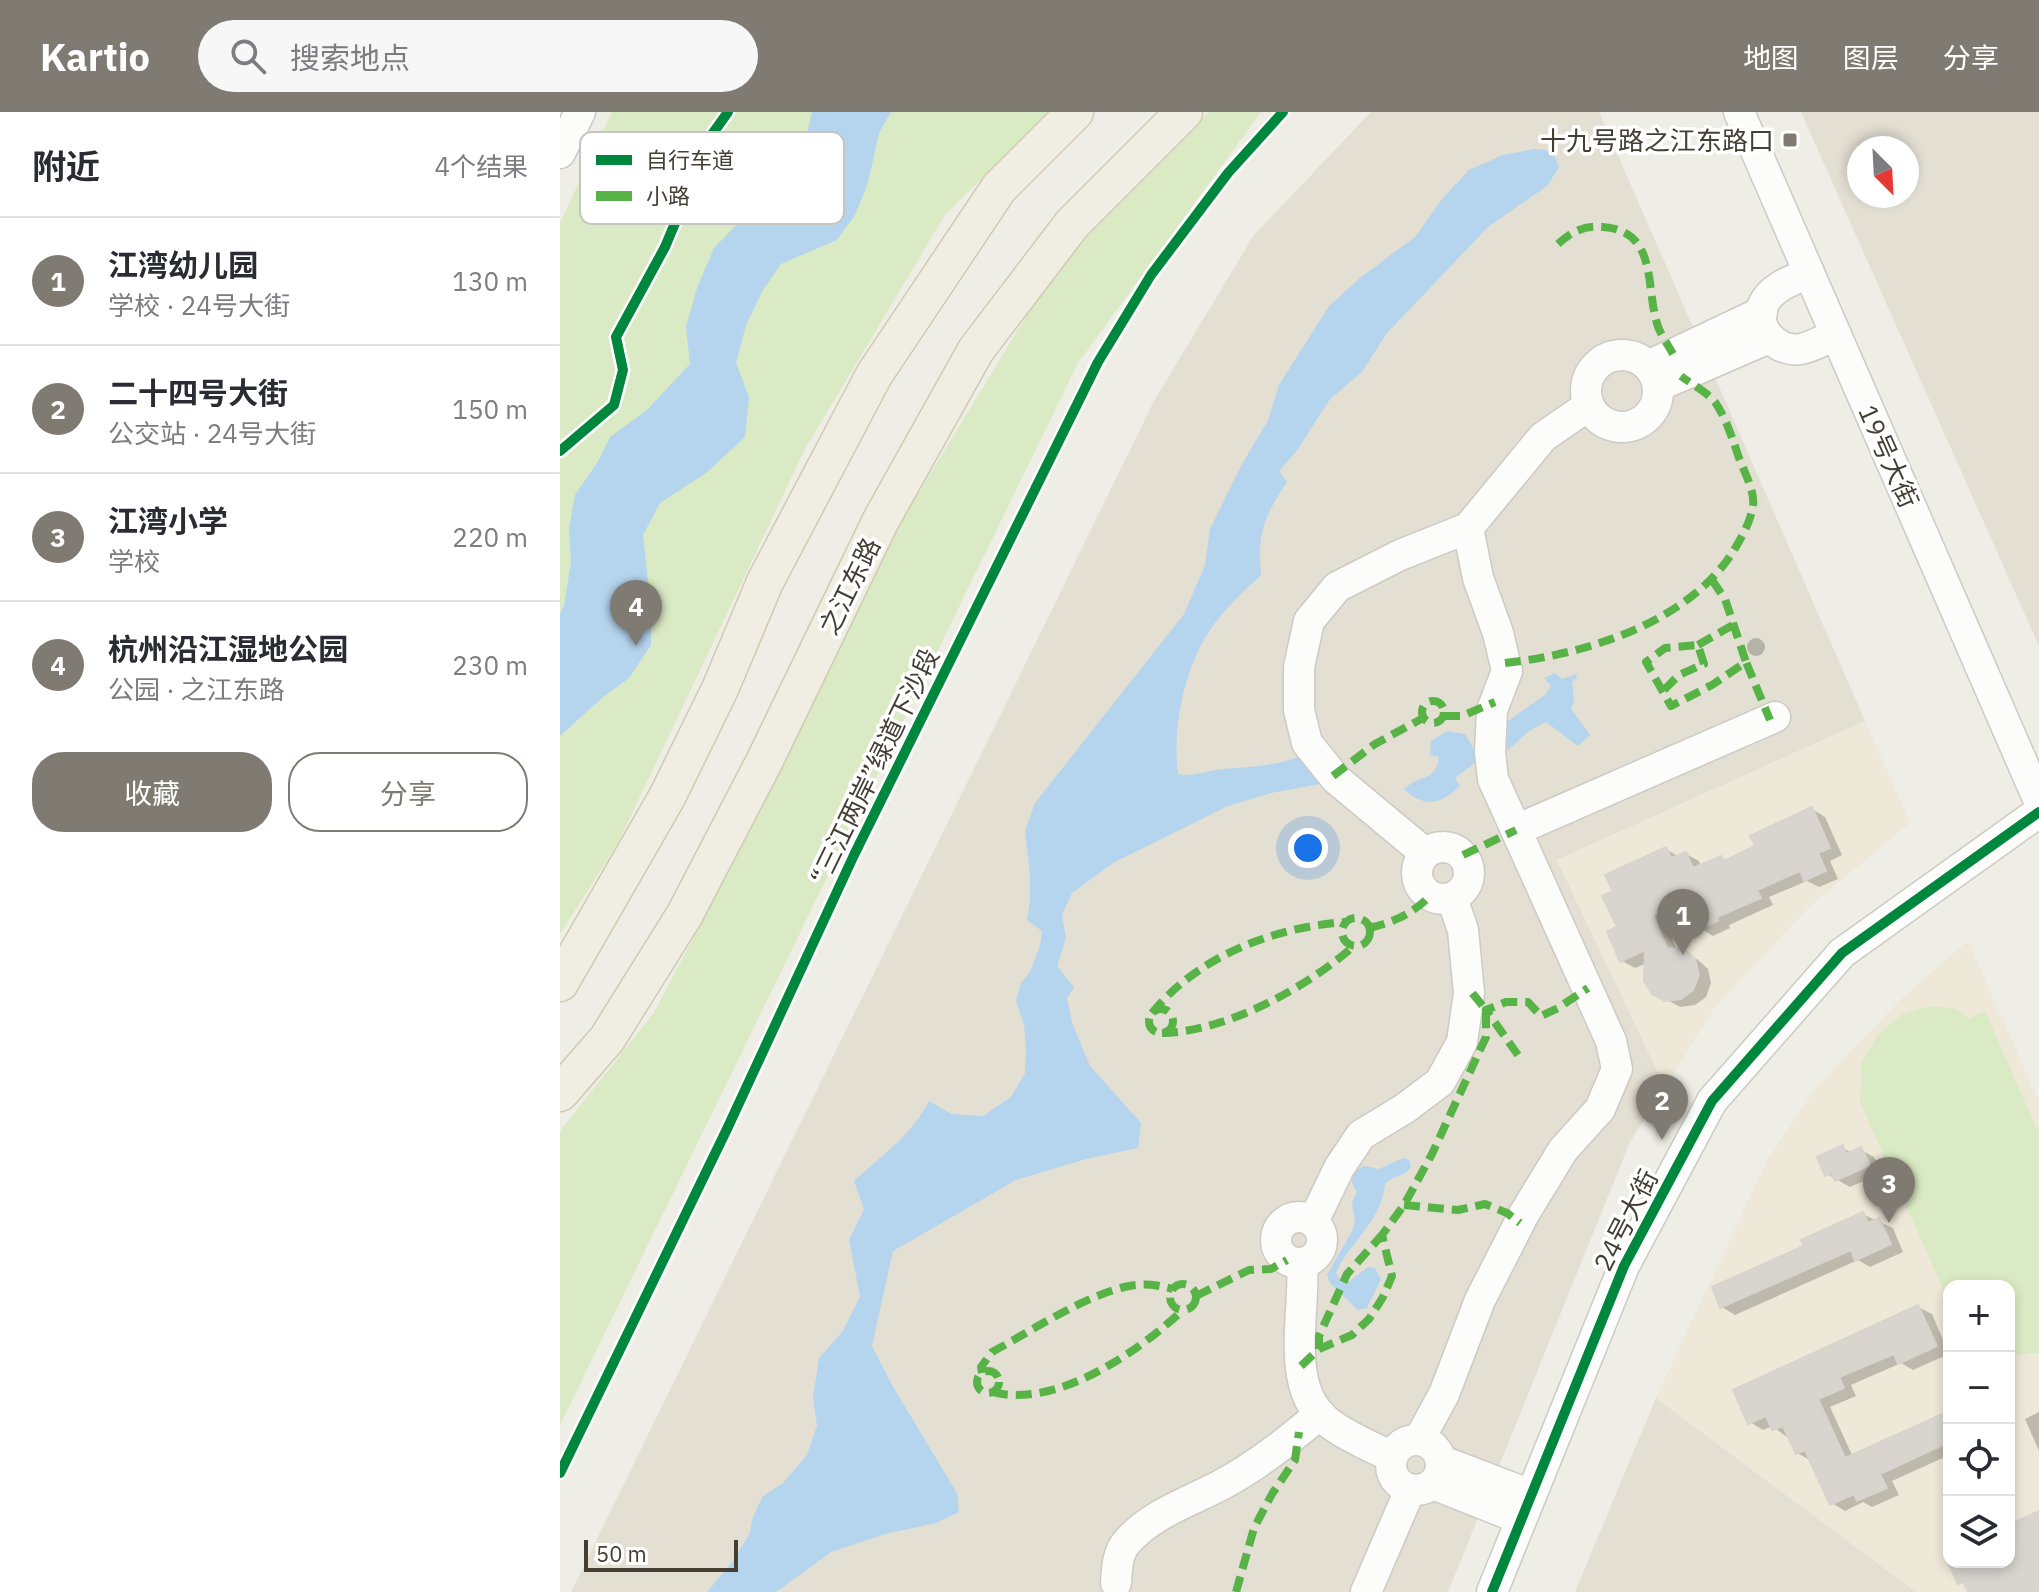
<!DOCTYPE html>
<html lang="zh">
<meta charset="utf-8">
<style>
body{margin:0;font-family:"IBM Plex Sans","Noto Sans SC",sans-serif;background:#f7f7f7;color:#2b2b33}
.controls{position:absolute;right:24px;bottom:24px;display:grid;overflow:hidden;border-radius:16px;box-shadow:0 4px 12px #0003}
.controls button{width:72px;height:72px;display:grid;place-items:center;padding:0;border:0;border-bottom:2px solid #e1e1e2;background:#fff;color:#2b2b33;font:40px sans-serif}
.compass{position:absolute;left:1287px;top:24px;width:72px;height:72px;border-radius:50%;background:#fff;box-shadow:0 4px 12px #0003;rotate:156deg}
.scale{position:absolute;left:24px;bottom:20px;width:154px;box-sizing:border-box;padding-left:8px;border:4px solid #443e33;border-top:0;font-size:22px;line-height:28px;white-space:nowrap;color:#443e33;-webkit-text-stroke:6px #fff;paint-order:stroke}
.you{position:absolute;left:748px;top:736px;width:28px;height:28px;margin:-20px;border:6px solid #fff;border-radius:50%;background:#1a73e8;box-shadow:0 0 0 12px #1a73e833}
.badge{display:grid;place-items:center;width:52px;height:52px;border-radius:50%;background:#807b72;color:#fff;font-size:26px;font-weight:700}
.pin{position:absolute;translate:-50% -66px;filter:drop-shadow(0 2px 4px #0008)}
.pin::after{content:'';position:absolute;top:42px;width:28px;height:24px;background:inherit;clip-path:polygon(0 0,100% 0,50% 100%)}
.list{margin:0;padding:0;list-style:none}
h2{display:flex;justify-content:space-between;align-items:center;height:104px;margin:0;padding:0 32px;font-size:34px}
h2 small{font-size:26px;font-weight:400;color:#7c7c81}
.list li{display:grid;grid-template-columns:52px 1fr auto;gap:24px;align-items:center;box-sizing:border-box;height:128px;padding:0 32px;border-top:2px solid #e1e1e2}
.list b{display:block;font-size:30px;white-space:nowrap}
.list p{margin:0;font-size:26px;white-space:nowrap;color:#7c7c81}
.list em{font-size:26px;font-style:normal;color:#7c7c81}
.actions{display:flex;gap:16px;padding:24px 32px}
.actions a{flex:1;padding:18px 0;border:2px solid #807b72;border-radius:32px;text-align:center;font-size:28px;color:#807b72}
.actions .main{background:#807b72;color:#fff}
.icon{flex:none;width:44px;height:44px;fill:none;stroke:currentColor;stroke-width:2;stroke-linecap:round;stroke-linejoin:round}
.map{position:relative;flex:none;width:1479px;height:1480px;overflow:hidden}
header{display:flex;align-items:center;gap:48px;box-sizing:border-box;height:112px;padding:0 40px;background:#807b72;color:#fff}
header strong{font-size:38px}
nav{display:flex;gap:44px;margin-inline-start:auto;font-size:28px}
.search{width:560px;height:72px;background:#f7f7f7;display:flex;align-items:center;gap:20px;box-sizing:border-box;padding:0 28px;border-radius:44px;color:#7c7c81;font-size:30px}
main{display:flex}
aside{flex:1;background:#fff}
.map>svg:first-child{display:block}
.residential{fill:#e3dfd3;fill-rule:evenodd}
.education{fill:#ede8d8;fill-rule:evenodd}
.green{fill:#daeac4}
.water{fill:#b5d4ee}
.shadow{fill:#0003}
.building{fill:#d8d5cf;stroke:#d6d4cc;stroke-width:2}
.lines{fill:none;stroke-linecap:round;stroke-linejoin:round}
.minor-casing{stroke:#cccac4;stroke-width:33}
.major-casing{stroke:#d1cab3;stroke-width:39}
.path{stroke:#d0cdc8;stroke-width:4;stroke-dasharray:4 4;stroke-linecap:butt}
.minor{stroke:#fcfcfb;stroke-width:30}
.major{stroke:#f0ede2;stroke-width:36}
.quiet{stroke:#57b346;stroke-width:8;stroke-dasharray:16 8;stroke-linecap:butt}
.cycleway-casing{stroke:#fff;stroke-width:15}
.cycleway{stroke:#00873e;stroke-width:10}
.poi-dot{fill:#807b72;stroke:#fff;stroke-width:3}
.labels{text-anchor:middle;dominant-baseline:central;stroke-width:7;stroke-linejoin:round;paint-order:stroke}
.poi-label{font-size:26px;fill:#443e33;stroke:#fff;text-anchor:end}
.street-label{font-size:26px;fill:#443e33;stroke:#fff}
.key{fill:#fff;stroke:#c7c5c2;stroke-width:2}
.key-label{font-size:22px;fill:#443e33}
</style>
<header>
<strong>Kartio</strong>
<div class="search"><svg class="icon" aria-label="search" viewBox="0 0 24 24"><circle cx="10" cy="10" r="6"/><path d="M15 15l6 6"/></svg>搜索地点</div>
<nav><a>地图</a><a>图层</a><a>分享</a></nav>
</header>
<main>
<aside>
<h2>附近<small>4个结果</small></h2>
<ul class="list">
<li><span class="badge">1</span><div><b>江湾幼儿园</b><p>学校 · 24号大街</p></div><em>130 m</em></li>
<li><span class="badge">2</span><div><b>二十四号大街</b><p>公交站 · 24号大街</p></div><em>150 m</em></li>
<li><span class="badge">3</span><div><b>江湾小学</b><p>学校</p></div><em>220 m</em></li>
<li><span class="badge">4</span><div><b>杭州沿江湿地公园</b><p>公园 · 之江东路</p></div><em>230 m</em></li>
</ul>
<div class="actions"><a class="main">收藏</a><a>分享</a></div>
</aside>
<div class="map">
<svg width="1479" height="1480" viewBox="0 0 1479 1480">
<rect width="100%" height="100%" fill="#eeede6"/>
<g class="residential">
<polygon points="811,0 1039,0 1305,609 997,748 1105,975 1070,1030 888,1480 11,1480 594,289 694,123"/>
<path d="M1241,0h238v534zM1299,36h48v48h-48z"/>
<polygon points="1096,1286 1356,1480 1015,1480"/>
</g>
<g class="education">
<polygon points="1305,609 1350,711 1252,792 1155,895 1105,975 997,748"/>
<path d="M1408,829l71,161v490h-123l-260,-194 112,-239 47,-70 87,-91zM1389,1174h60v276h-60z"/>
</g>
<g class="green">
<polygon points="52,0 489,0 385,103 245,337 58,731 0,822 0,111"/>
<polygon points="650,0 701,0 518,251 0,1313 0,1019 93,902 188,723 345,403 486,172 595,44"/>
<polygon points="1371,894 1396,897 1409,907 1425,899 1479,1022 1479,1241 1449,1243 1449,1174 1389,1174 1389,1190 1300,990 1302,950 1317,924 1342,902"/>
</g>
<g class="water">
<polygon points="252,0 331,0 319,21 308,71 295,103 277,128 221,152 203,178 186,213 176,251 189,285 185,325 146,361 100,391 83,423 91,499 91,533 69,566 43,585 0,624 0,501 4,494 11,450 9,416 15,383 37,351 50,325 87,298 130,252 126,215 137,176 154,136 187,102 214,88 237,63"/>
<path d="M975,37l18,2 6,16 -12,19 -59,41 -101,106 -25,39 -32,27 -34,53 -17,19 8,11c-23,34 -30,52 -26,93 -18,17 -37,34 -51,55 -26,38 -38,99 -32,144 14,3 24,-2 38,-4 29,-3 55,-3 83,-13l21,27 -49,9 -43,13 -115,57 -41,30 -10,22 4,23 -9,28 17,21 -7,11 5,25 18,43 51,57 -3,25 -52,11 -70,21 -123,71 -21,95 20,39 65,108 2,19 -23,11 -51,11 -54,18 -55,40h-69l25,-30 18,-29 2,-13 10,-23 21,-14 24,-28 10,-29 -4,-28 6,-40 24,-27 17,-35 -11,-56 15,-31 -10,-28c28,-26 57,-45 75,-80l22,13 32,2 28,-19 14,-24 1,-25 -2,-23 -8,-24 5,-18 9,-11 10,-26 2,-15 -15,-11 3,-19v-27l-5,-43 10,-28 149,-189 21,-49 5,-36 31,-63 27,-46 11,-35 50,-79 31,-28 56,-42 26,-37 27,-29 34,-15z"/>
<polygon points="995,561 1002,567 1016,562 1017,566 1012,570 1014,588 1011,597 1030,623 1018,634 986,610 969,619 947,639 948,609 986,582 991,574 984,566"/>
<path d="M887,619l18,3 15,25 -25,19 5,8c-19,19 -36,22 -56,3 16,-15 32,-7 35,-32l-9,-2 1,-14z"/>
<path d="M843,1046l6,2 2,7c-6,10 -18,8 -26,17 -4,39 -36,58 -49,89l3,5 11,3 18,-14 7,1 6,11 -14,29 -9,2 -28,-27 -3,-8 25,-44 3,-10 -3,-19 5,-10 -5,-9 1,-11 11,-6 15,3z"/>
</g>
<g class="shadow">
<circle cx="1196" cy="535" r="9"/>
<polygon points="1252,697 1265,705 1282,743 1270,749 1278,767 1259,775 1247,769 1209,785 1213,793 1169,813 1170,816 1153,824 1140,816 1132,798 1105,810 1117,839 1137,847 1148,857 1151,871 1146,885 1135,893 1120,895 1093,880 1087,851 1075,856 1062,849 1056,780 1106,737 1119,745 1126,742 1139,749 1141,755 1161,746 1167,750 1197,736"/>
<polygon points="1282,1036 1293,1041 1301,1038 1314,1045 1322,1061 1290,1075 1267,1062"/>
<polygon points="1302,1102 1333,1116 1343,1140 1310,1155 1298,1148 1175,1203 1162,1195 1246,1135"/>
<polygon points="1358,1195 1372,1202 1389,1242 1353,1258 1341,1251 1291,1273 1296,1284 1270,1295 1293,1345 1389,1301 1389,1350 1385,1345 1332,1369 1339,1383 1312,1395 1303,1390 1285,1399 1272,1391 1250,1348 1237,1341 1229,1324 1227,1325 1212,1314 1203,1318 1190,1310"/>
<polygon points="1479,1300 1479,1339 1465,1307"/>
<polygon points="1479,1401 1479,1480 1410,1480 1408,1475 1400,1470 1391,1450 1449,1450 1449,1408 1453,1406 1460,1410"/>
</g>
<g class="building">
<polygon points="1252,695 1270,736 1258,741 1266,759 1244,769 1240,759 1197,778 1201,786 1157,805 1158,809 1138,817 1125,789 1093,803 1107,836 1124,837 1135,847 1139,863 1133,878 1121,887 1105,889 1092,882 1084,869 1085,838 1060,850 1047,819 1057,815 1042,784 1053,779 1045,763 1106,735 1111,746 1126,740 1133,756 1161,744 1164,749 1195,734 1190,724"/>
<polygon points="1283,1033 1286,1042 1301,1035 1310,1053 1275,1069 1271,1061 1265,1064 1257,1045"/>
<polygon points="1303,1100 1308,1111 1319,1106 1331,1132 1295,1149 1291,1138 1160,1196 1152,1175 1244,1134 1241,1128"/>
<polygon points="1358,1193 1377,1234 1338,1252 1334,1242 1279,1265 1284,1276 1258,1287 1285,1346 1389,1299 1389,1330 1320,1362 1327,1376 1297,1389 1294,1382 1270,1393 1245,1338 1236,1342 1223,1314 1212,1318 1206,1304 1188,1312 1173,1278"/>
<polygon points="1479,1399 1479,1480 1408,1480 1403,1469 1398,1472 1388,1450 1449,1450 1449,1413"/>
</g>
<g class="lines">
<defs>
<g id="minor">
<polyline points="1179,0 1479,689"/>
<polyline points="0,41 20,0"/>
<path d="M1249,161c-16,7 -38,14 -46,32 -10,23 14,48 38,44 11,-2 24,-10 35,-14"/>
<circle cx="1062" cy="279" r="36"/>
<polyline points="1088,254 1202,200"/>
<polyline points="1098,274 1209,226"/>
<polyline points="908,416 918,466 938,521 947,559 932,598 930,640 933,667 956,718 1215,605"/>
<circle cx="883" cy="761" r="26"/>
<polyline points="865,741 776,667 747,631 739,598 739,555 749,509 777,475 840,443 908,416 983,325 1028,294"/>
<circle cx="739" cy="1128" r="23"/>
<polyline points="753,1110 779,1056 801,1023 844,997 880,970 902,930 909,881 903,818 892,786"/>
<path d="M742,1151c4,51 -20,129 30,162 18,13 40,22 60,32"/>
<circle cx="856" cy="1353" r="25"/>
<polyline points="859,1328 884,1282 920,1188 964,1102 1003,1038 1040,997 1057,957 1051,929 956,718"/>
<polyline points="882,1349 971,1383"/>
<polyline points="873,1372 961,1407"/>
<path d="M556,1471c1,-14 1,-30 11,-41 24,-28 62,-40 94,-57 36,-19 68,-45 99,-71"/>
<polyline points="806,1480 850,1378"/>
<polyline points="932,1480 1064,1154 1152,989 1282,841 1479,700"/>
</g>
<g id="major">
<polyline points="0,871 107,685 160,577 205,470 314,263 439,76 515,0"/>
<polyline points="0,981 47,927 125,802 204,650 321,408 416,238 512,112 624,0"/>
</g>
</defs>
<use href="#minor" class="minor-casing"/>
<use href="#major" class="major-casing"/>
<polyline class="path" points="0,1357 2,1357"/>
<use href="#minor" class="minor"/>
<use href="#major" class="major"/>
<g class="quiet">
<path d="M998,132c13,-12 26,-19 45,-17 53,4 43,55 53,93 3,13 11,23 17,34"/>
<polyline points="1152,468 1165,487 1186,550"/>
<polyline points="1138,533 1173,513"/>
<path d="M945,551c83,-9 189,-42 232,-118 7,-12 14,-25 16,-40 2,-13 -9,-34 -14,-47 -6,-18 -13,-40 -24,-56 -8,-10 -24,-18 -34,-26"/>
<polyline points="1104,578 1119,563 1144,552 1138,533 1105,536 1086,550 1111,594 1152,573 1186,550 1210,608"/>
<circle cx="873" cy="600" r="11"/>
<polyline points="884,604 902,604 935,590"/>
<polyline points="773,664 815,632 863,606"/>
<polyline points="903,743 956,718"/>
<circle cx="796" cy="820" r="14"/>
<path d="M809,816c25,-6 43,-14 61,-32"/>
<circle cx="601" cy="909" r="12"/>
<path d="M592,901c46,-57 122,-86 194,-91"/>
<path d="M602,921c64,-1 146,-46 193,-88"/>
<polyline points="958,943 926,898 946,890 968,890 981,904 998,896 1028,876"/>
<polyline points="844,1093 898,1098 925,1092 947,1101 960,1111"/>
<circle cx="623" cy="1185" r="13"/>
<polyline points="636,1184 689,1158 711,1157 727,1148"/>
<polyline points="759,1237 759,1224 787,1162 822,1123"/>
<polyline points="741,1254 759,1237 792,1223 809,1207 823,1185 832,1164 822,1123 844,1093 872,1042 926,925 926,898 909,877"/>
<circle cx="428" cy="1270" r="11"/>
<path d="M422,1261l-1,-6 11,-15c41,-22 91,-56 137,-66 15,-3 29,-1 44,3"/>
<path d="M432,1280c64,17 146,-40 191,-82"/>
<polyline points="676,1480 694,1416 712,1382 735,1348 739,1320"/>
</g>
<defs>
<g id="cycleway">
<polyline points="0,339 54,293 63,258 56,225 105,135 153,21 168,0"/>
<polyline points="0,1361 167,1017 294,743 538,250 591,163 668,61 723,0"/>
<polyline points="932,1480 1064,1154 1152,989 1282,841 1479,700"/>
</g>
</defs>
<use href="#cycleway" class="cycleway-casing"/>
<use href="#cycleway" class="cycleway"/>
</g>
<rect class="poi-dot" x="1222" y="20" width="16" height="16" rx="4"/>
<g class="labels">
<g class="poi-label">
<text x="1214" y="28">十九号路之江东路口</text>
</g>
<g class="street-label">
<text transform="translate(1329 344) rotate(66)">19号大街</text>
<text transform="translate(289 474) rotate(-64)">之江东路</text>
<text transform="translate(314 654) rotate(-64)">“三江两岸”绿道下沙段</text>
<text transform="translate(1065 1108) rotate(-63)">24号大街</text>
</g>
</g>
<rect x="20" y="20" width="264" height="92" rx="12" class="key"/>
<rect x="36" y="43" width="36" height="10" fill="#00873e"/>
<rect x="36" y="79" width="36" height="10" fill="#57b346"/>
<g class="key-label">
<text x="86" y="56">自行车道</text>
<text x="86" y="92">小路</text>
</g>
</svg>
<div class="controls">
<button>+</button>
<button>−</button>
<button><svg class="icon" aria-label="locate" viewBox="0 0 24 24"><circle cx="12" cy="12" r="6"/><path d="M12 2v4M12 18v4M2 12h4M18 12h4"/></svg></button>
<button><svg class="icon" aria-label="layers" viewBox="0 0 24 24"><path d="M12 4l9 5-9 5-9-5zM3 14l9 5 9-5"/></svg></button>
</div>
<svg class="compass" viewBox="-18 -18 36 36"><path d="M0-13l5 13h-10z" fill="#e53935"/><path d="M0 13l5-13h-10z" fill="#7c7c81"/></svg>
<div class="scale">50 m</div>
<div class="you"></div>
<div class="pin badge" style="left:1123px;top:843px">1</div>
<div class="pin badge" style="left:1102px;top:1028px">2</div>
<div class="pin badge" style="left:1329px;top:1111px">3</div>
<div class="pin badge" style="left:76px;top:534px">4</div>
</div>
</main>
